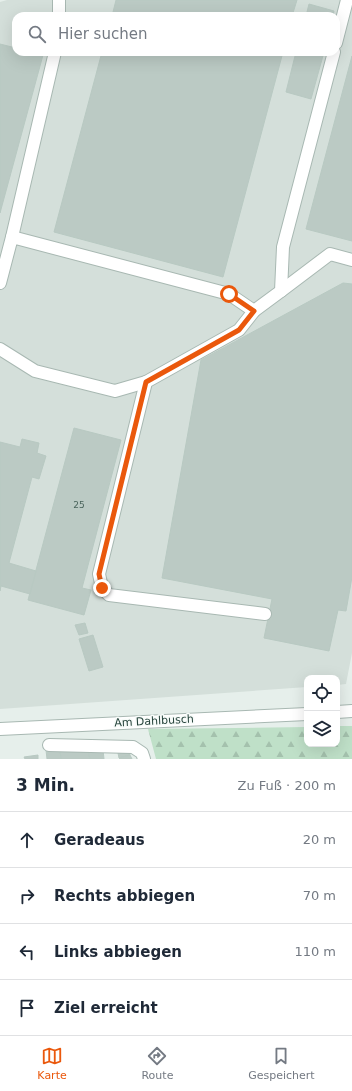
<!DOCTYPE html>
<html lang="de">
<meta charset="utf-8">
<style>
body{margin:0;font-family:"DejaVu Sans",sans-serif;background:#f2f2f3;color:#1f2937}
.controls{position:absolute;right:12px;bottom:12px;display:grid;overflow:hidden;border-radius:8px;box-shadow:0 4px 16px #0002}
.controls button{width:36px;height:36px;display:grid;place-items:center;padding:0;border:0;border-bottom:1px solid #e0e1e3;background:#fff;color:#1f2937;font:20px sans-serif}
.stop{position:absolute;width:12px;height:12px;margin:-9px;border:3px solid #ea580c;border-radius:50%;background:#fff}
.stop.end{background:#ea580c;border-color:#fff;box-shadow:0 1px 4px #0008}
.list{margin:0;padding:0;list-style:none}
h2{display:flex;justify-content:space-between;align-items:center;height:52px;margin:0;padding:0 16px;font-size:17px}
h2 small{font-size:13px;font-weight:400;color:#747a83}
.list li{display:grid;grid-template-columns:26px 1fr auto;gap:12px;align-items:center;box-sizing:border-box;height:56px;padding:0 16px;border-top:1px solid #e0e1e3}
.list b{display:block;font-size:15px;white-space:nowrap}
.list em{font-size:13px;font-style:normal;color:#747a83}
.icon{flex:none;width:22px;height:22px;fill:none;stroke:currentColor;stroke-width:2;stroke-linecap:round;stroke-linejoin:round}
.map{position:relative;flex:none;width:352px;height:759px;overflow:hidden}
.search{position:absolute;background:#fff;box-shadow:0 4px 16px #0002;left:12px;right:12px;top:12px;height:44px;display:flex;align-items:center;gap:10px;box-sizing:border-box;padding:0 14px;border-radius:12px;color:#747a83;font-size:15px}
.sheet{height:276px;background:#fff}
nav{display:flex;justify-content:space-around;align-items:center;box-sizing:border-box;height:56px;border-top:1px solid #e0e1e3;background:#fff;font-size:11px;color:#747a83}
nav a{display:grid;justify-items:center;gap:2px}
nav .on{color:#ea580c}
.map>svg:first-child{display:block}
.built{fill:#d4dfda;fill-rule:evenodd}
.forest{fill:url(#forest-firs)}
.building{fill:#bbcac4;stroke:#b8c9c2}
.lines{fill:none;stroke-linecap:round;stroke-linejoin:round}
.minor-casing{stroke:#a8b8b2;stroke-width:14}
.minor{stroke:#fff;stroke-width:12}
.route{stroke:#ea580c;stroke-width:5}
.labels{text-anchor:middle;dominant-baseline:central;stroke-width:3;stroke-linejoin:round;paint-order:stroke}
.number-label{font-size:9px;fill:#4a645c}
.street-label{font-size:11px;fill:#24423a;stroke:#f7fbf9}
</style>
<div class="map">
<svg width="352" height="759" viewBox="0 0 352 759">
<defs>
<pattern id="forest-firs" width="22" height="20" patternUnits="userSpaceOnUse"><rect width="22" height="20" fill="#bfe0c8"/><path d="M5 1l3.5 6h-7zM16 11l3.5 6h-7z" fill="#a4c1ad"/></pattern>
</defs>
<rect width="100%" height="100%" fill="#e6efeb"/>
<path class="built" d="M7,0h345v653l-6,31 -9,1v-7h-30v9l-307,22v-707zM16,16h320v36h-320z"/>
<polygon class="forest" points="337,726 352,726 352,759 156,759 148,729 307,727 307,744 337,744"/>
<g class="building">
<polygon points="116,0 297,0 292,16 112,16"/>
<polygon points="309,4 334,11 333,16 306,16"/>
<polygon points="0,44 16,48 16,52 31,52 43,55 0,213"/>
<polygon points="102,52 283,52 223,277 54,232"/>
<polygon points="296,52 324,52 311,99 286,92"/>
<polygon points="352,56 352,241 306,229"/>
<polygon points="343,283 352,284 352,577 346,611 338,610 329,651 264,638 272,599 162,578 201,360"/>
<polygon points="74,428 121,440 82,588 91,590 84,615 28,600"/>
<polygon points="22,439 39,443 37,453 46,456 39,479 32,477 9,563 36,571 30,594 1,586 0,591 0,442 20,447"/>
<polygon points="85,623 88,633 79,635 75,625"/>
<polygon points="93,635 103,667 89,671 79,639"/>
<polygon points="129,749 130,755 119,758 118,753"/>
<polygon points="46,750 60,750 61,759 47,759"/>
<polygon points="60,750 88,750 90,759 61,759"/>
<polygon points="88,750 103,750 104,759 90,759"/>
<polygon points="38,755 38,759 25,759 24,757"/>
<polygon points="130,755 132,759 120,759 119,758"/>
</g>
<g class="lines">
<defs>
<g id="minor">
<polyline points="59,16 59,0"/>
<polyline points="336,43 347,0"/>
<polyline points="12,237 55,52"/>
<polyline points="0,283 12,237 229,294 254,311"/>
<polyline points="281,291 330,254 352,260"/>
<polyline points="0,349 35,371 115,391 146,382"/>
<polyline points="265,614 109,595 102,588 99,574 146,382 239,330 254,311 281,291 283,247 334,52"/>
<polyline points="337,712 352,711"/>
<polyline points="0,729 307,714"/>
<polyline points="49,745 133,747 142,753 144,759"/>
</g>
</defs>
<use href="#minor" class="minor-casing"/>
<use href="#minor" class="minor"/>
</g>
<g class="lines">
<polyline class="route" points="102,588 99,574 146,382 239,330 254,311 229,294"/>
</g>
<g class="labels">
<g class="number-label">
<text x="79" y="505">25</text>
</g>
<g class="street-label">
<text transform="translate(154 721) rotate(-3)">Am Dahlbusch</text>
</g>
</g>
</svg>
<div class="controls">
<button><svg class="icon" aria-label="locate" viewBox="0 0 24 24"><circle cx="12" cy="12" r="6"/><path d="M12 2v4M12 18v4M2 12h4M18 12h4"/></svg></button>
<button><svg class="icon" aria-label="layers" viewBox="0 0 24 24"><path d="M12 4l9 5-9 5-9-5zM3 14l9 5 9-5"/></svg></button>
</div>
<div class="stop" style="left:229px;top:294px"></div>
<div class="stop end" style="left:102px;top:588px"></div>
<div class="search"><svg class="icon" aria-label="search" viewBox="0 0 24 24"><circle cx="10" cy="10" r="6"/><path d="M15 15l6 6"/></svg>Hier suchen</div>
</div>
<section class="sheet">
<h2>3 Min.<small>Zu Fuß · 200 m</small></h2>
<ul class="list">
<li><svg class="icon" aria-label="ahead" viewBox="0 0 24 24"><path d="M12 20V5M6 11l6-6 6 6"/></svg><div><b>Geradeaus</b></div><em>20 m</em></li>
<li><svg class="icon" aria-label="right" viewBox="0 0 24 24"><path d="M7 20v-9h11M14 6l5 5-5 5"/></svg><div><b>Rechts abbiegen</b></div><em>70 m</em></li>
<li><svg class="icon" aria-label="left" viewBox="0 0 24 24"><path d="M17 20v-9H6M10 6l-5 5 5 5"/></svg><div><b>Links abbiegen</b></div><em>110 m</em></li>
<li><svg class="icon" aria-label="arrive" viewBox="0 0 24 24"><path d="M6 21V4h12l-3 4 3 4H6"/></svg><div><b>Ziel erreicht</b></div></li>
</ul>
</section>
<nav>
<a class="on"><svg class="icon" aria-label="map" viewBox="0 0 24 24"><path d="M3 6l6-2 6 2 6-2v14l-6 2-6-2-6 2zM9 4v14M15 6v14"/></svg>Karte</a>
<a><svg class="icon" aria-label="directions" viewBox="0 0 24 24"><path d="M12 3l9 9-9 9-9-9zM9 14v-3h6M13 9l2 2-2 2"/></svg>Route</a>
<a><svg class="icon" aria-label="saved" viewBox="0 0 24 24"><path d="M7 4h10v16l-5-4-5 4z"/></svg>Gespeichert</a>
</nav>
